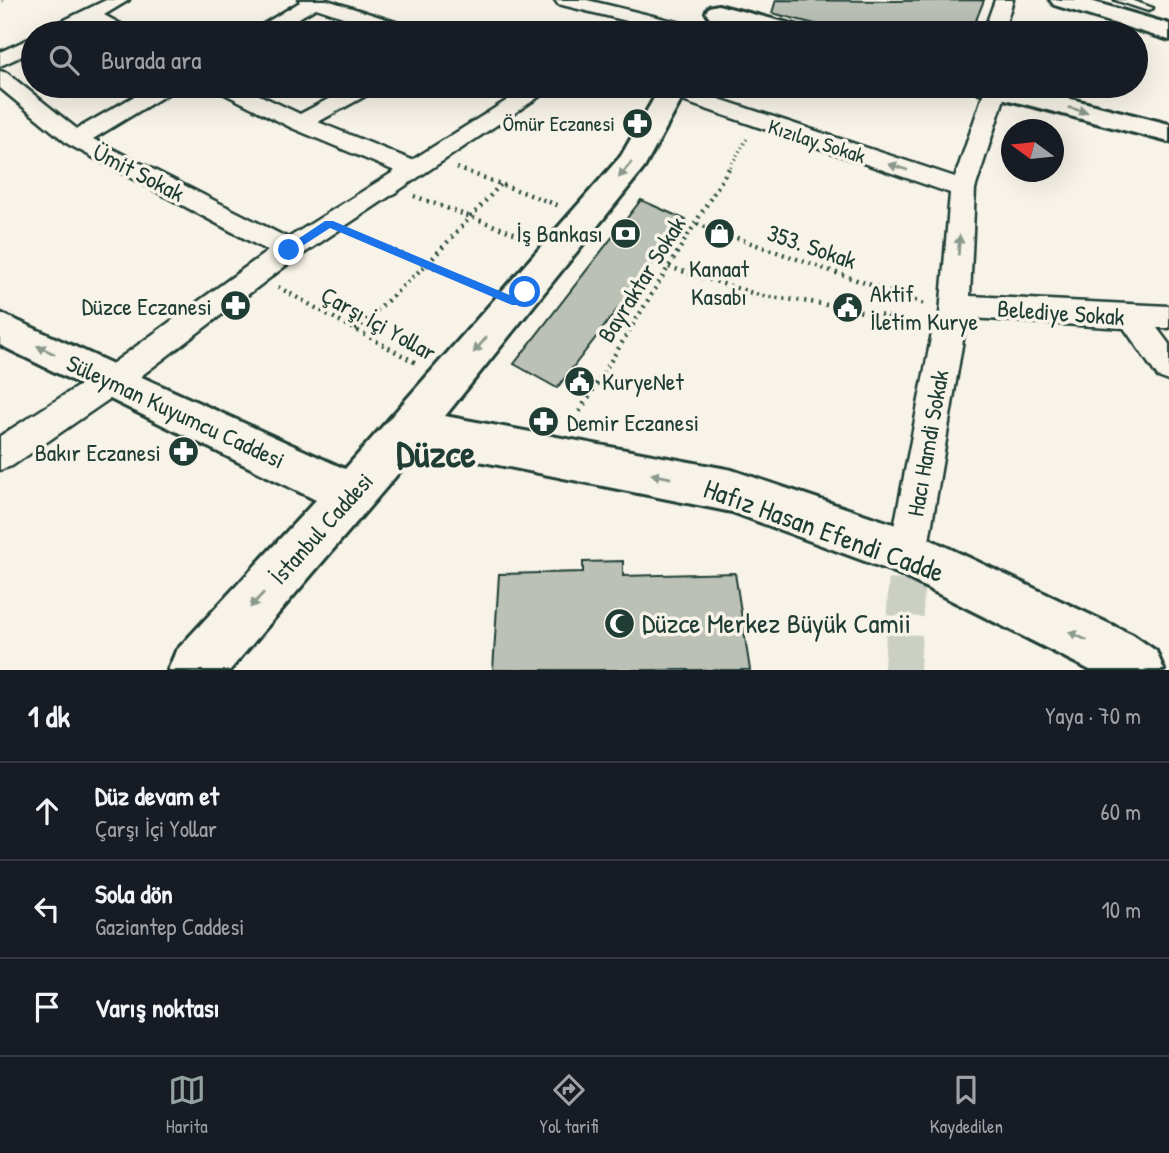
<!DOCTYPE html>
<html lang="tr">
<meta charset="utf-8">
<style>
body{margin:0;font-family:"Patrick Hand",sans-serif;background:#242831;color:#f1f3f6}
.compass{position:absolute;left:1001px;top:119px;width:63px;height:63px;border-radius:50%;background:#171b24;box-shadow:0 7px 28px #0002;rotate:285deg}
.stop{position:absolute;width:21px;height:21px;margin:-16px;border:5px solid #1a73e8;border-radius:50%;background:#fff}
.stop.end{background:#1a73e8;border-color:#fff;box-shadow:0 2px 7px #0008}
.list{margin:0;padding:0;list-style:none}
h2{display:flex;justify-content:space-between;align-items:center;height:91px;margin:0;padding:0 28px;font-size:30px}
h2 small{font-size:23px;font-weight:400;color:#9ea1a6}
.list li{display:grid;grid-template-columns:46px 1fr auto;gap:21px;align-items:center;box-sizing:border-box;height:98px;padding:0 28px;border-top:2px solid #363941}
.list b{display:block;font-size:26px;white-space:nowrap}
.list p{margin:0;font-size:23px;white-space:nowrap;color:#9ea1a6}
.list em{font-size:23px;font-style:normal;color:#9ea1a6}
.icon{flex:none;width:38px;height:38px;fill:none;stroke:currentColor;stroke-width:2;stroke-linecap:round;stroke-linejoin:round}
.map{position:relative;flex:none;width:1169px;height:670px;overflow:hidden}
.search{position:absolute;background:#171b24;box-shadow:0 7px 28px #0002;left:21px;right:21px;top:21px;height:77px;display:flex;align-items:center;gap:18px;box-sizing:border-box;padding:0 24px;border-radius:38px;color:#9ea1a6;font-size:26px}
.sheet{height:385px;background:#171b24}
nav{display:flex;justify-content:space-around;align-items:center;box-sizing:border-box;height:98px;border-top:2px solid #363941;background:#171b24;font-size:19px;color:#9ea1a6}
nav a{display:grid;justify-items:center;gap:4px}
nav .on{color:#92a19f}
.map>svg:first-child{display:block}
.building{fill:#bbc1b6;stroke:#1f3d34;stroke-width:2}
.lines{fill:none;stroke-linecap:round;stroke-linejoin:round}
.street-tunnel{stroke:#cccfc4;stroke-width:36;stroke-dasharray:36 18;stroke-linecap:butt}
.lane-casing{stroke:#1f3d34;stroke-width:5}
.street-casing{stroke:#1f3d34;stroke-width:5}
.secondary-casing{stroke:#1f3d34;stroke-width:6}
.path-far2{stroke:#1f3d34;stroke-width:3.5;stroke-dasharray:1 3.5;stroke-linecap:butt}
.path-far1{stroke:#1f3d34;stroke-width:4.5;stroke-dasharray:2 5;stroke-linecap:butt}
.path{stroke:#1f3d34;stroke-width:5;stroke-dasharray:2 6;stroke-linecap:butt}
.lane{fill:#f7f3e8;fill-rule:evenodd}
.street{fill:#f7f3e8;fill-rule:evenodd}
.secondary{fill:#f7f3e8;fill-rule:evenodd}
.oneway{fill:#8b988e}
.route{fill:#1a73e8}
.labels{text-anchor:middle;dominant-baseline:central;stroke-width:7;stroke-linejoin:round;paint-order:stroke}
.far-poi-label{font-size:21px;fill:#1f3d34;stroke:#f7f3e8;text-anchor:end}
.far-street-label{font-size:21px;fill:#1f3d34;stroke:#f7f3e8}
.street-label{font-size:24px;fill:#1f3d34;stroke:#f7f3e8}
.poi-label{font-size:24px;fill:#1f3d34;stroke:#f7f3e8;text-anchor:end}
.near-street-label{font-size:28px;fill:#1f3d34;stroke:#f7f3e8}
.near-poi-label{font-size:28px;fill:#1f3d34;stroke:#f7f3e8;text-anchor:start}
.town-label{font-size:38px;font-weight:bold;fill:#1f3d34;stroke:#f7f3e8}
</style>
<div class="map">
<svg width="1169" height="670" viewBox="0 0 1169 670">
<rect width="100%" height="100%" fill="#f7f3e8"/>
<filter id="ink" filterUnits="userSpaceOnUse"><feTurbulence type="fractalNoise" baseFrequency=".0143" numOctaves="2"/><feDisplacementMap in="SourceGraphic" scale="14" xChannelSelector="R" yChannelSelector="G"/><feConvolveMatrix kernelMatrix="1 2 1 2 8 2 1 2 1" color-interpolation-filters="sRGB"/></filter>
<g filter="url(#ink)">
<g class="building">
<polygon points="776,0 894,1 984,0 971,33 850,33 772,13"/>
<polygon points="641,200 686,220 557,388 514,364"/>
<polygon points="623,561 623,576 735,573 750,670 493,670 499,574 583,572 583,562"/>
</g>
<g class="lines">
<polyline class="street-tunnel" points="902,670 908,553"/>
<defs>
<polygon id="lane" points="1115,0 1131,0 1153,8 1148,11"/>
<g id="street">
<polygon points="106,0 129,0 104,15 130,29 133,33 109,33 89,23 68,33 43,33 46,29"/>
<polygon points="299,0 327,0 417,29 420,33 391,33 316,8 273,33 249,33 300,2"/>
<polygon points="555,0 587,0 706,29 709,33 676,33 558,4"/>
<polygon points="995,0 1013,0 1003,33 983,33"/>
<polygon points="33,37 33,51 0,66 0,52"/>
<polygon points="0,71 7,73 77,129 152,86 177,86 174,90 93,139 288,238 395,171 292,128 217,90 214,86 240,86 300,114 353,86 379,86 376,90 318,122 412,160 530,86 555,86 288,264 124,389 12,466 0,470 0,436 102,371 268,251 68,144 0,88"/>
<polygon points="634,86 680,86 955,177 985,89 988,86 1004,86 1007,89 975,189 970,296 1169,306 1169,328 1157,328 1169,344 1169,381 1158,377 1124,328 971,318 966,322 927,553 921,566 908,572 895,566 889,553 933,328 940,314 950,193 668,96 638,90"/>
</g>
<g id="secondary">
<polygon points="1050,0 1087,0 1169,24 1169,40 1054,5"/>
<polygon points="718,5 807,28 811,33 770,33 709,17 706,12 709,7"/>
<polygon points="661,86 689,86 644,168 445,416 732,470 908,529 1133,635 1156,651 1164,670 1090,670 897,573 732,512 419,449 230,670 168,670 176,651 316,500 0,345 0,313 345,469 621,156"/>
<polygon points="974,86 1020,86 1169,124 1169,142 978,92"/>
</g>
</defs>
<use href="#lane" class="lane-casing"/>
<use href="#street" class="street-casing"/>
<use href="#secondary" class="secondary-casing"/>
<g class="path-far2">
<polyline points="2,1 5,0"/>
<polyline points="730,167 748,137"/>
</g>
<g class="path-far1">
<polyline points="457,168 560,206"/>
<polyline points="414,196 530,239"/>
<polyline points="697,224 928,305"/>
<polyline points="356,235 486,289"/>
<polyline points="669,267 762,296 811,302 920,323"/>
<polyline points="278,287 418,364"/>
<polyline points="356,330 431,260 501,184"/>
<polyline points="596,385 731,165"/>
</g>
<polyline class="path" points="571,425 597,383"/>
<use href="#lane" class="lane"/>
<use href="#street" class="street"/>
<use href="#secondary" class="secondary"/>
</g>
<defs><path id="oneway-solid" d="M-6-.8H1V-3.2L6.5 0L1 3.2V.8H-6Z" transform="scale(1.75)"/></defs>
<g class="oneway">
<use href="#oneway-solid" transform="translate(1078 110) rotate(14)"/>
<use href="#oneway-solid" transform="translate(898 167) rotate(-162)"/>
<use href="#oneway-solid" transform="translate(625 170) rotate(129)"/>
<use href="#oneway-solid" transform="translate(959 245) rotate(-86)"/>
<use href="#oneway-solid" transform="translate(480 345) rotate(130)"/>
<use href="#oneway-solid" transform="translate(46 350) rotate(-155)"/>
<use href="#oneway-solid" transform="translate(661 476) rotate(-168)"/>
<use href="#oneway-solid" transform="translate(257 600) rotate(132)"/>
<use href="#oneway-solid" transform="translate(1078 636) rotate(-154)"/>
</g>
</g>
<polygon class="route" points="325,221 333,221 514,297 525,288 530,292 520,305 512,305 330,228 293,252 286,252 286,247"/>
<defs>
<symbol id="pharmacy-disc" viewBox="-11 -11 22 22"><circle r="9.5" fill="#1f3d34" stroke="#f7f3e8"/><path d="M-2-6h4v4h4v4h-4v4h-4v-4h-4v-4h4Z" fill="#fff"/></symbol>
<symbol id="bank-disc" viewBox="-11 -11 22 22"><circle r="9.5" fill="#1f3d34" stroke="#f7f3e8"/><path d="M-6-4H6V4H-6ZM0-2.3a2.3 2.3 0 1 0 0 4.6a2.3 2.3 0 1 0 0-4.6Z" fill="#fff"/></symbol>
<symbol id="shop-disc" viewBox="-11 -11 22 22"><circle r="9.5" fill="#1f3d34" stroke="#f7f3e8"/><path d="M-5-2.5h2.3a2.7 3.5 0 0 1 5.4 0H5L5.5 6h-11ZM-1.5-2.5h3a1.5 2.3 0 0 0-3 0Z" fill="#fff"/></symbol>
<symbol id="civic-disc" viewBox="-11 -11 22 22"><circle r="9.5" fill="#1f3d34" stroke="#f7f3e8"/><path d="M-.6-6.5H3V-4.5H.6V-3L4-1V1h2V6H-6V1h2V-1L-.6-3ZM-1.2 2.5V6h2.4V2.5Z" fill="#fff"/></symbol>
<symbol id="mosque-disc" viewBox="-11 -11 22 22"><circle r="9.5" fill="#1f3d34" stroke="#f7f3e8"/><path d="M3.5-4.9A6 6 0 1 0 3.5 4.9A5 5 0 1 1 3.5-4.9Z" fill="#fff"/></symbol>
</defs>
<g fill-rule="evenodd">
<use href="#pharmacy-disc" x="620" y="106" width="35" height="35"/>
<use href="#bank-disc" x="608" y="216" width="35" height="35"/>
<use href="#shop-disc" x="702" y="216" width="35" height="35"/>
<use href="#pharmacy-disc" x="218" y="288" width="35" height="35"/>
<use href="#civic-disc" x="830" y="290" width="35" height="35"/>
<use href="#civic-disc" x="562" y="364" width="35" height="35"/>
<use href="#pharmacy-disc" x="526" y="404" width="35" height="35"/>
<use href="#pharmacy-disc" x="166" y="434" width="35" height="35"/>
<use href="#mosque-disc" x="602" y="606" width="35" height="35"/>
</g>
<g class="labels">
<g class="far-poi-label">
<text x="615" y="123">Ömür Eczanesi</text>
</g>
<g class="far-street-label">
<text transform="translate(817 141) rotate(18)">Kızılay Sokak</text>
</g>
<g class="street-label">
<text transform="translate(139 172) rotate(27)">Ümit Sokak</text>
<text transform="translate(812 246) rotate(19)">353. Sokak</text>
<text transform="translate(641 279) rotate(-58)">Bayraktar Sokak</text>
<text transform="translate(1061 312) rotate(4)">Belediye Sokak</text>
<text transform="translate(379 323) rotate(29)">Çarşı İçi Yollar</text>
<text transform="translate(176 411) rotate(25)">Süleyman Kuyumcu Caddesi</text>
<text transform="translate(927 443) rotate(-80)">Hacı Hamdi Sokak</text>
<text transform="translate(321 528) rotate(-48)">İstanbul Caddesi</text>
</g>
<g class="poi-label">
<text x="603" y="233">İş Bankası</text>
<text x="719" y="268" text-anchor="middle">Kanaat<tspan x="719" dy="28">Kasabı</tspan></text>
<text x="870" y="293" text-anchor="start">Aktif<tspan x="870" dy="28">İletim Kurye</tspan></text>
<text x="212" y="306">Düzce Eczanesi</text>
<text x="602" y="381" text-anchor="start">KuryeNet</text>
<text x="567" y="422" text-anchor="start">Demir Eczanesi</text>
<text x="161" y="452">Bakır Eczanesi</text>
</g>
<g class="near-street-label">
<text transform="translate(824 530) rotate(20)">Hafız Hasan Efendi Cadde</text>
</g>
<g class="near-poi-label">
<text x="642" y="623">Düzce Merkez Büyük Camii</text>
</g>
<g class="town-label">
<text x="436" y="453">Düzce</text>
</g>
</g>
</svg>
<svg class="compass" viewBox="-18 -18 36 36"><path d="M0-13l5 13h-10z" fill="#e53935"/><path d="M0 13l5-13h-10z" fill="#9ea1a6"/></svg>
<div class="stop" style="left:525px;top:292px"></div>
<div class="stop end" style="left:289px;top:250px"></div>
<div class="search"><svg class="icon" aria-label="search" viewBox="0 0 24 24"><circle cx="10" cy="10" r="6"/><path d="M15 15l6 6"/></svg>Burada ara</div>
</div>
<section class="sheet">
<h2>1 dk<small>Yaya · 70 m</small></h2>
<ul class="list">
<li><svg class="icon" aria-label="ahead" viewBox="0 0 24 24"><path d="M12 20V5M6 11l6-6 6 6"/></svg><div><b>Düz devam et</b><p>Çarşı İçi Yollar</p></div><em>60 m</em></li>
<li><svg class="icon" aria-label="left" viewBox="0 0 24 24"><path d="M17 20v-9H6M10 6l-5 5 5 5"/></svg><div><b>Sola dön</b><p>Gaziantep Caddesi</p></div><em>10 m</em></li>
<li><svg class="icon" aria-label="arrive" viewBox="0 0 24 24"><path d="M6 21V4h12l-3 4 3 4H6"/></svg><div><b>Varış noktası</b></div></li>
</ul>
</section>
<nav>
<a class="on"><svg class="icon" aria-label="map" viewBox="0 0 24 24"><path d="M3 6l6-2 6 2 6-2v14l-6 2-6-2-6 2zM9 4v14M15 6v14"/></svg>Harita</a>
<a><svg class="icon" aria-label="directions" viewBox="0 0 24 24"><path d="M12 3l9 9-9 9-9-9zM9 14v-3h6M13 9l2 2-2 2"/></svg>Yol tarifi</a>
<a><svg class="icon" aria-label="saved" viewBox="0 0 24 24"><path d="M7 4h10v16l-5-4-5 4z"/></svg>Kaydedilen</a>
</nav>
